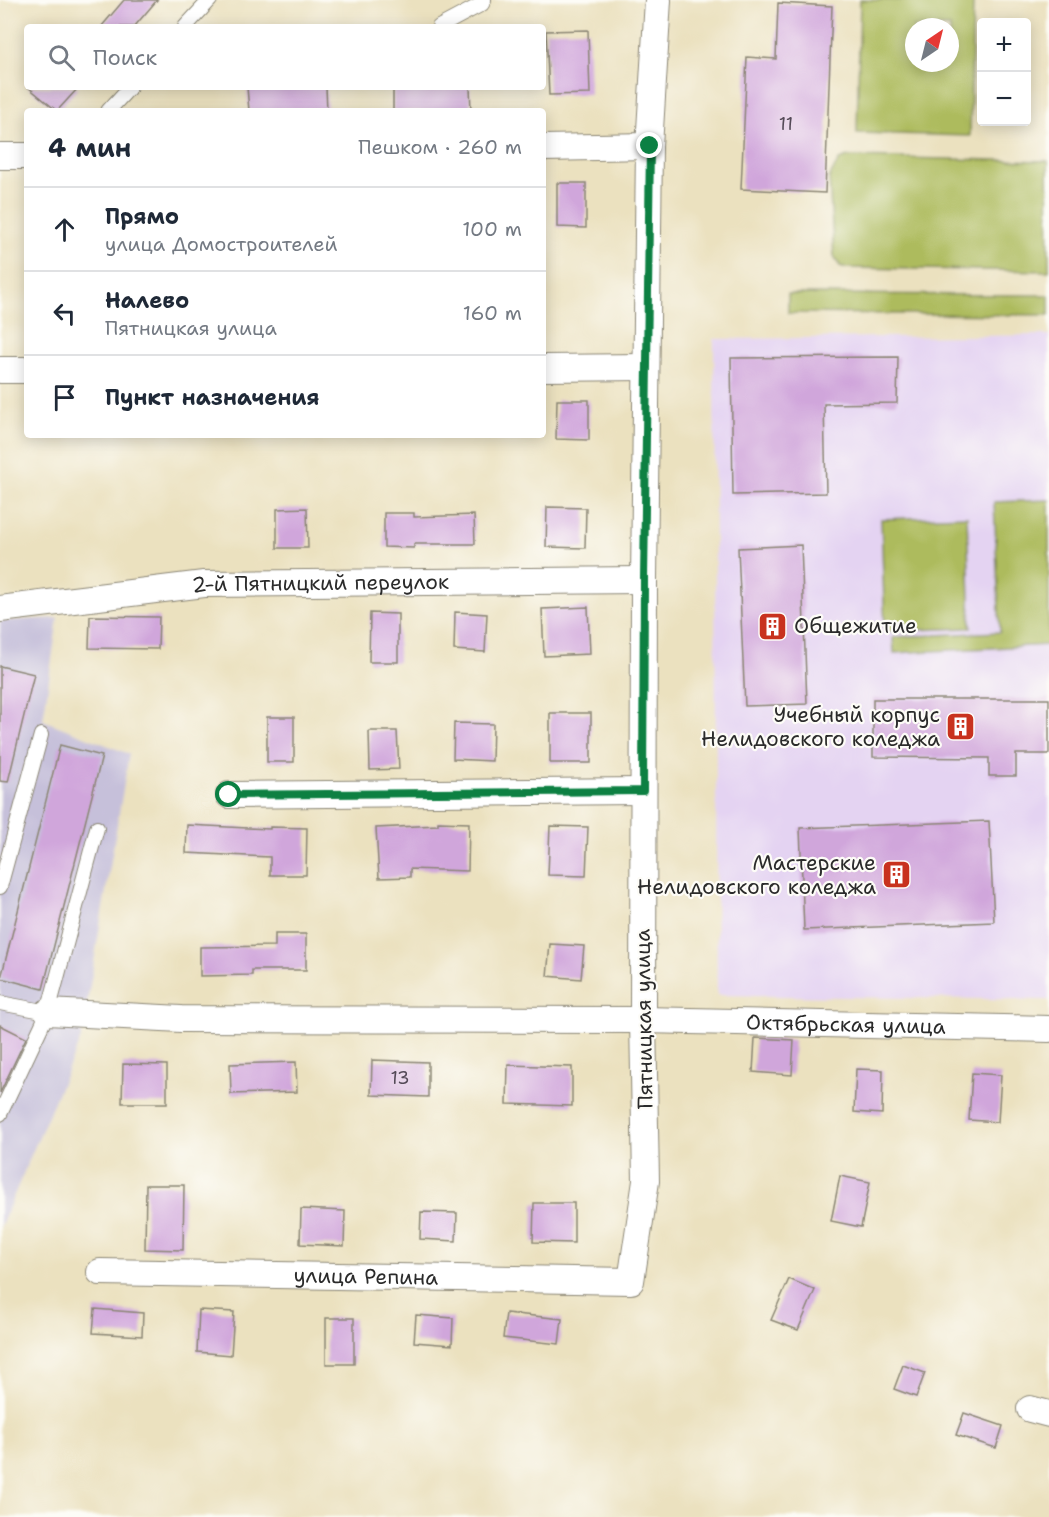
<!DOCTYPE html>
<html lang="ru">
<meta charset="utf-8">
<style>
body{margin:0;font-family:"Shantell Sans",sans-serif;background:#f6f6f7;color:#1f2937}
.controls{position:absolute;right:18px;top:18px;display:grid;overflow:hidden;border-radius:6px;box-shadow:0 3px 15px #0003}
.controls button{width:54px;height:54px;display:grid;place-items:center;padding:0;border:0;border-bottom:2px solid #e0e1e3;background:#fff;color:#1f2937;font:30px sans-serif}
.compass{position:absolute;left:905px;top:18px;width:54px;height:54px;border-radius:50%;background:#fff;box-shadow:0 3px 15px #0003;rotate:35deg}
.stop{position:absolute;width:18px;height:18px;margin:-14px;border:4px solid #0b8043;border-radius:50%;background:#fff}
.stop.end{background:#0b8043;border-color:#fff;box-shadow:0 2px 6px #0008}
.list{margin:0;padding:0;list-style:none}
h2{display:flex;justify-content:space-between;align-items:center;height:78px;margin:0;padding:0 24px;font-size:26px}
h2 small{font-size:20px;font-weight:400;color:#747a83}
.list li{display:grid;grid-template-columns:39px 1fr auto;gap:18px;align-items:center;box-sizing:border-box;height:84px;padding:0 24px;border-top:2px solid #e0e1e3}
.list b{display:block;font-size:22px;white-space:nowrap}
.list p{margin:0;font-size:20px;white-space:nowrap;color:#747a83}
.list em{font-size:20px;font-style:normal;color:#747a83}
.icon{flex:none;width:33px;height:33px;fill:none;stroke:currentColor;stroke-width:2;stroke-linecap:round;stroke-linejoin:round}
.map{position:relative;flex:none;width:1049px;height:1517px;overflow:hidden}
.search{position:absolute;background:#fff;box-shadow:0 3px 15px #0003;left:24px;top:24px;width:522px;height:66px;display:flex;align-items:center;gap:15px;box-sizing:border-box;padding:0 21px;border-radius:6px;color:#747a83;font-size:22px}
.panel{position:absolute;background:#fff;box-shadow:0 3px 15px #0003;left:24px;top:108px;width:522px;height:330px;border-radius:6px}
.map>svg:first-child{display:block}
.built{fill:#e4d3f2}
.industrial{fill:#c6c0da}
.green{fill:#adbb5d;stroke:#6c7344;stroke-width:1.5;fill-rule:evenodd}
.building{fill:#d0a6db}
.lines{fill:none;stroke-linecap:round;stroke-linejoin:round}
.service-casing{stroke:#8b8675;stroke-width:16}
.minor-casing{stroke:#8b8675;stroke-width:28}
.service{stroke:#fff;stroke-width:14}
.minor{stroke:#fff;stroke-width:26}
.route{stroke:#0b8043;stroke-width:8}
.labels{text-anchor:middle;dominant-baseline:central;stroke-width:4.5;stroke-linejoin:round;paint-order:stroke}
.number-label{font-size:18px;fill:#544a57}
.street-label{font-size:21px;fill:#2b2b2b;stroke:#fdfcf7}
.poi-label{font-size:21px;fill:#2b2b2b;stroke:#fdfcf7;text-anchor:end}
</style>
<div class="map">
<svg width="1049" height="1517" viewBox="0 0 1049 1517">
<rect width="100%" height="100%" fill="#fdfcf7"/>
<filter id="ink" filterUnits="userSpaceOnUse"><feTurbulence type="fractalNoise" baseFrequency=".0167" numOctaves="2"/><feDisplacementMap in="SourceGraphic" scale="12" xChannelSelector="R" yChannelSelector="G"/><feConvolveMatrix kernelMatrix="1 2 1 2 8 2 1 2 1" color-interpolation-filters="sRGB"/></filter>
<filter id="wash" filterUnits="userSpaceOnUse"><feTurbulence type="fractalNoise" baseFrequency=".008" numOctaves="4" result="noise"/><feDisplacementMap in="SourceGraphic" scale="24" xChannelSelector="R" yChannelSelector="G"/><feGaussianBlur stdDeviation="1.35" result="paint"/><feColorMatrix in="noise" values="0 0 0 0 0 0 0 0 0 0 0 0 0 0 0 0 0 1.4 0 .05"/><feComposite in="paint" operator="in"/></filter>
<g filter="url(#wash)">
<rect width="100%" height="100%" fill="#ebe1bf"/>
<polygon class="built" points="1049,335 1049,1000 717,995 714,339"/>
<polygon class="industrial" points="58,618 43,720 129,754 81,1038 0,1228 0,621"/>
<g class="green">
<path d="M860,0h113l-3,136 -113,-3zM914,27h36v36h-36z"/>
<polygon points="848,157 1048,161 1049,271 847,268 840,266 834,257 829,178 839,160"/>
<polygon points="788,294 1049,295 1049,315 788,313"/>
<polygon points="1049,500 1049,645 894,653 893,637 1000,632 994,502"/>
<polygon points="967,516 971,628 885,631 881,519"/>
</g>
<g id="blocks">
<g class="building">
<polygon points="124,0 157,0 134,27 101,27"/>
<polygon points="778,3 832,6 825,193 741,189 747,57 776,59"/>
<polygon points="588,30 590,94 549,95 546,31"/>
<polygon points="28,87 79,87 57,111"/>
<polygon points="247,87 326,87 327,111 249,111"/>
<polygon points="393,87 470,87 471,111 393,111"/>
<polygon points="557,183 586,183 586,228 557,227"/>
<polygon points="898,357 897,403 824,404 826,493 733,495 731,358"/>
<polygon points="557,400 589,400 589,440 556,439"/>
<polygon points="547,507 586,508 585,548 546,547"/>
<polygon points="307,508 308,548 277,548 277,509"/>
<polygon points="384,513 414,513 414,517 474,515 475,544 414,544 414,548 384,547"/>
<polygon points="801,545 807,704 745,706 738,548"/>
<polygon points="588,607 590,654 544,656 542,609"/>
<polygon points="455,612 487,614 485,652 454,650"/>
<polygon points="370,613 398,614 398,662 369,662"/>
<polygon points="90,616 159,617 158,649 89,648"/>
<polygon points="0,666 34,674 8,782 0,781"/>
<polygon points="873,699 1049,699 1049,754 1016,754 1016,776 989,776 989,758 873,757"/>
<rect x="550" y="713" width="41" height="50"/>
<rect x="267" y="717" width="27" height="45"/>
<polygon points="454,723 493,724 492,761 453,759"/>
<polygon points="369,731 397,731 399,769 370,770"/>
<polygon points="60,745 102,756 43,989 1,978"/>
<polygon points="989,821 994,922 804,930 800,828"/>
<polygon points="438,822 469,823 468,871 410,869 410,877 379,878 376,828 438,825"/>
<polygon points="187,825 270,829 270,827 307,828 306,875 270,875 270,857 186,853"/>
<polygon points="550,826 588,827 586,876 548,875"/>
<polygon points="275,934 306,934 306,970 252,970 252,975 200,976 200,947 275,946"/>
<polygon points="550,944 584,946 581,979 547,976"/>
<polygon points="0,1025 26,1038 0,1093"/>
<polygon points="755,1038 794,1040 792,1075 753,1072"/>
<polygon points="372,1060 428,1062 428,1097 371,1095"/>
<polygon points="296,1062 297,1092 231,1094 230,1064"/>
<polygon points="123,1064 167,1065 167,1103 122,1103"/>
<polygon points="508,1065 572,1067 572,1106 507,1104"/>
<polygon points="856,1069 883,1070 882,1114 854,1112"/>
<polygon points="972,1073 1001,1075 998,1122 969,1120"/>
<polygon points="840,1176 870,1182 861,1227 831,1221"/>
<polygon points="146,1185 184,1185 183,1250 145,1249"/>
<polygon points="534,1203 574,1203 574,1243 533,1242"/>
<polygon points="301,1209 345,1211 344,1246 300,1244"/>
<polygon points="421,1212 457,1213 456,1241 420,1239"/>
<polygon points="789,1279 815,1290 798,1330 771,1320"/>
<polygon points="95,1309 143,1313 142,1336 93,1333"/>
<polygon points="199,1310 234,1312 231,1355 197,1352"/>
<polygon points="506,1313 562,1319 559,1344 503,1338"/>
<polygon points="416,1315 453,1318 452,1345 414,1342"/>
<rect x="326" y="1318" width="28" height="46"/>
<polygon points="903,1365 925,1373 916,1397 894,1389"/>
<polygon points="964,1413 1003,1426 996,1448 956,1435"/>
</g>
</g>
</g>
<g filter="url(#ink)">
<use href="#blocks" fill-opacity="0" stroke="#8b8675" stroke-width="1.5"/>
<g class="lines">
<defs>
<g id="service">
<polyline points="185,27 210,0"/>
<polyline points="439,27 482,4 484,0"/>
<polyline points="108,111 130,87"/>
<polyline points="0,887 41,735"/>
<polyline points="0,1003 48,1012"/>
<polyline points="0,1114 48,1012 97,828"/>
</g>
<g id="minor">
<polyline points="543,148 649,146"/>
<polyline points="0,156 27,156"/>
<polyline points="543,368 646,367"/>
<polyline points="0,370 27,370"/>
<path id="s1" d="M0,609l204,-25 440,-4"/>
<polyline points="229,795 643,791"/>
<path id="s2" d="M48,1012l133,7 462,1 406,9"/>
<path id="s3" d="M100,1272l531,9 15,-100 -3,-161 1,-440 5,-434 9,-146"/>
<polyline points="1030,1409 1049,1414"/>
</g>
</defs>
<use href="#service" class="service-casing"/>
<use href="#minor" class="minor-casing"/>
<use href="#service" class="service"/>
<use href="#minor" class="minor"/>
</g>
</g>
<g class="lines" filter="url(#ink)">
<polyline class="route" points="229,795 643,791 644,580 650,146"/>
</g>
<defs>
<symbol id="building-square" viewBox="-11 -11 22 22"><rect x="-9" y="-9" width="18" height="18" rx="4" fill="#c8321e" stroke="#fdfcf7"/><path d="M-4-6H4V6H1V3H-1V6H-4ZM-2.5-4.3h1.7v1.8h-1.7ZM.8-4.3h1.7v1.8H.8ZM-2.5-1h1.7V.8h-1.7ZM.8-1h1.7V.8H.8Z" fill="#fff"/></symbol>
</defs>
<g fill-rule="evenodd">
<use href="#building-square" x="756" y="610" width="33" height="33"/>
<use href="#building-square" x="944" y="710" width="33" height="33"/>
<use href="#building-square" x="880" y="858" width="33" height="33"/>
</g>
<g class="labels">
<g class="number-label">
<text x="786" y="124">11</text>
<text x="400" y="1078">13</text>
</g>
<g class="street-label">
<text stroke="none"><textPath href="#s1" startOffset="322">2-й Пятницкий переулок</textPath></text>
<text transform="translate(644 1019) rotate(-91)">Пятницкая улица</text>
<text stroke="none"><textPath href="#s2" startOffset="798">Октябрьская улица</textPath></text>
<text stroke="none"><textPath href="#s3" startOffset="266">улица Репина</textPath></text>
</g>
<g class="poi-label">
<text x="794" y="626" text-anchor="start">Общежитие</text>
<text x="940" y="715">Учебный корпус<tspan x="940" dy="24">Нелидовского коледжа</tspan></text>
<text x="876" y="863">Мастерские<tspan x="876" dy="24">Нелидовского коледжа</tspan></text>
</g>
</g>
</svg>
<div class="controls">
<button>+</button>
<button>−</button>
</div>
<svg class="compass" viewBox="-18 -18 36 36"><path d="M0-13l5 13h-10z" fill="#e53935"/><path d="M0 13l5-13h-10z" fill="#747a83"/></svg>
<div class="stop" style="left:229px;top:795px"></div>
<div class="stop end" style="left:650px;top:146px"></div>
<div class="search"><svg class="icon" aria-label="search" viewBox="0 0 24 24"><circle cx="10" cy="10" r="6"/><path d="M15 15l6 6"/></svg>Поиск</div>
<section class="panel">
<h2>4 мин<small>Пешком · 260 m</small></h2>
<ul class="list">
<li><svg class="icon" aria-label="ahead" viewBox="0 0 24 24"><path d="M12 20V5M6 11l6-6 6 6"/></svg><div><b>Прямо</b><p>улица Домостроителей</p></div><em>100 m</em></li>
<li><svg class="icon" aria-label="left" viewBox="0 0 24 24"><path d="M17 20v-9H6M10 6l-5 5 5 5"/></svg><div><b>Налево</b><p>Пятницкая улица</p></div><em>160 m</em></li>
<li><svg class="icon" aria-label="arrive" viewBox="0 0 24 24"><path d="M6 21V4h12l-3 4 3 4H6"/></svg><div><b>Пункт назначения</b></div></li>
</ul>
</section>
</div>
